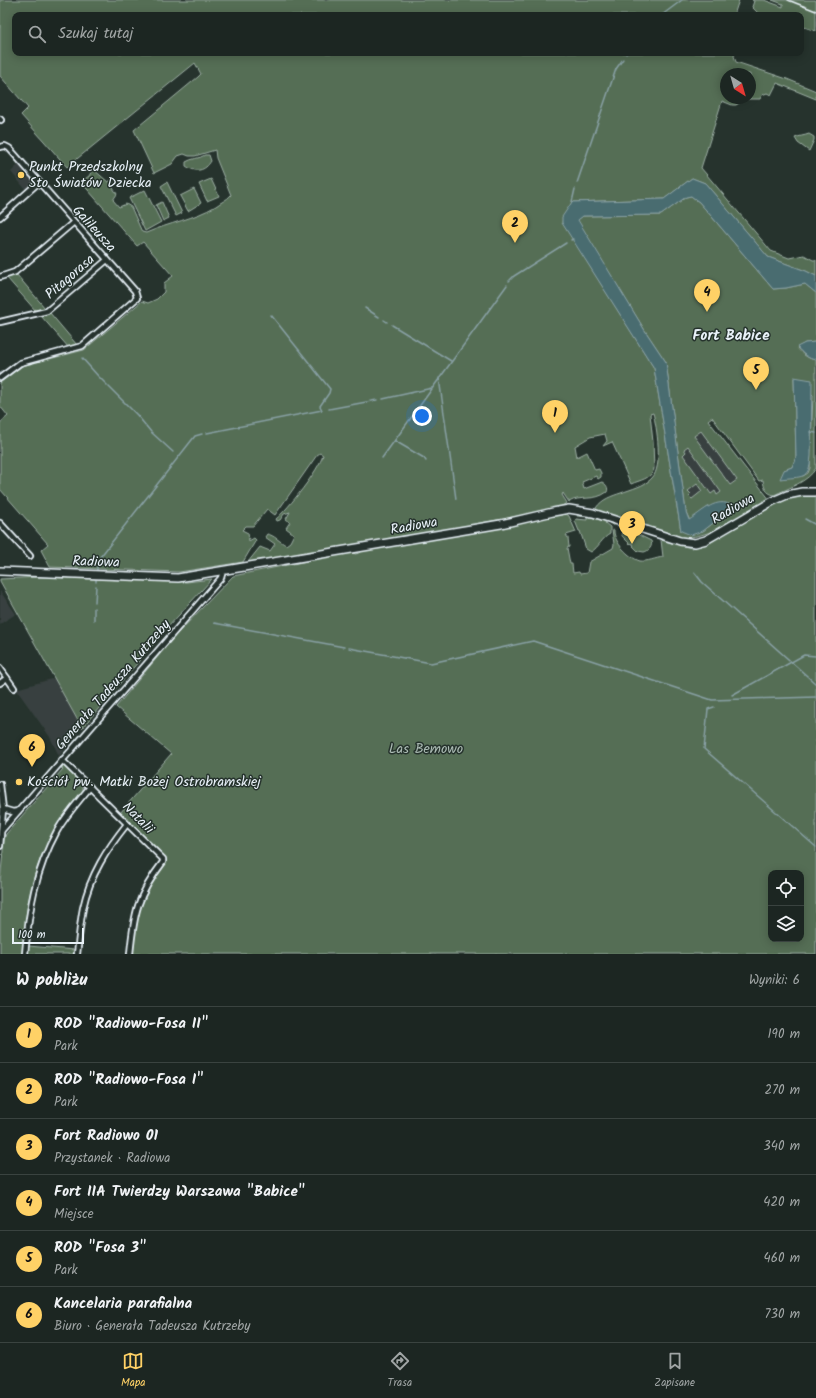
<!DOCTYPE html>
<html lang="pl">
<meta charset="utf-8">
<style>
body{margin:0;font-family:Kalam,sans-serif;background:#252e2a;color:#f1f3f6}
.controls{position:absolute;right:12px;bottom:12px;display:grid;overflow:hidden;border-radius:8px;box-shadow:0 2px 10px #0003}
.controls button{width:36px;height:36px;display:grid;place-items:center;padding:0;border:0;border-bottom:1px solid #3a4340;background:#1c2622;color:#f1f3f6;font:20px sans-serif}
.compass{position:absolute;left:720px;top:68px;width:36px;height:36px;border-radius:50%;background:#1c2622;box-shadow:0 2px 10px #0003;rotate:143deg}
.scale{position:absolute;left:12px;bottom:10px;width:72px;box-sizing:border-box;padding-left:4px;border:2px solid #e8f1f8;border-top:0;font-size:11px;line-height:14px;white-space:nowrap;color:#e8f1f8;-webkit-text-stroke:3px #26332d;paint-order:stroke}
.you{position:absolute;left:422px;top:416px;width:14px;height:14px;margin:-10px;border:3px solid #fff;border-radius:50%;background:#1a73e8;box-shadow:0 0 0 6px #1a73e833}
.badge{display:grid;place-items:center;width:26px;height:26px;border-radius:50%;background:#ffd166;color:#111;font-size:13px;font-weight:700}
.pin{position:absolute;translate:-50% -33px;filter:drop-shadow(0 1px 2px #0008)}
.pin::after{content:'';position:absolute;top:21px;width:14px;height:12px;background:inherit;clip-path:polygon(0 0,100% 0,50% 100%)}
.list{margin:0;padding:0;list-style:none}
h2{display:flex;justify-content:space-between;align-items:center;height:52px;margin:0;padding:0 16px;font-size:17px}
h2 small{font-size:13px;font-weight:400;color:#a0a5a5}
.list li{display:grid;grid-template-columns:26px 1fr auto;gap:12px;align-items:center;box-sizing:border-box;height:56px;padding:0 16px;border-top:1px solid #3a4340}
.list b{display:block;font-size:15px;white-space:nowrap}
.list p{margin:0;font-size:13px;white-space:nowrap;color:#a0a5a5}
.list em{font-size:13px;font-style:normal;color:#a0a5a5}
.icon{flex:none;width:22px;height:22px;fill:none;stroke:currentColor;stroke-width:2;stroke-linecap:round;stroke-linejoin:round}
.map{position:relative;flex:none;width:816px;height:954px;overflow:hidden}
.search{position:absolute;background:#1c2622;box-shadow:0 2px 10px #0003;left:12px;right:12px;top:12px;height:44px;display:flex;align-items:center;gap:10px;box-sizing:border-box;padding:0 14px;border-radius:8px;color:#a0a5a5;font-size:15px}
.sheet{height:388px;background:#1c2622}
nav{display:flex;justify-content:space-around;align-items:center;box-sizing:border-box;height:56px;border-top:1px solid #3a4340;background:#1c2622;font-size:11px;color:#a0a5a5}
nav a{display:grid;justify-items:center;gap:2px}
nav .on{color:#ffd166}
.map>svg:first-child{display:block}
.built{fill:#37403f}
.green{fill:#556e54;stroke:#9eb0a6;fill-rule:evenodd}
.water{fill:#496c6f;stroke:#89a1a6}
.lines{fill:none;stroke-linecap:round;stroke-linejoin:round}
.stream{stroke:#89a1a6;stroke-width:1.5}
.minor-casing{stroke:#e8f1f8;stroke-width:8}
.secondary-casing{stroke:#e8f1f8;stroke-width:10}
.minor{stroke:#26332d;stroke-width:4.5}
.secondary{stroke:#26332d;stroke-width:7}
.rail{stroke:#e8f1f8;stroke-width:1.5}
.poi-dot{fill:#ffd166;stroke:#26332d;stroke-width:1.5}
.labels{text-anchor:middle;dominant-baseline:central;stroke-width:3;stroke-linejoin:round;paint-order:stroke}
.poi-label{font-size:14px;fill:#e8f1f8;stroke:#26332d;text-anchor:start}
.street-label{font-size:14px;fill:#e8f1f8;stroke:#26332d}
.park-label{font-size:14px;fill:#adbdb6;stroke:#26332d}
.neighbourhood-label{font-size:15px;font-weight:bold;fill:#e8f1f8;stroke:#26332d}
</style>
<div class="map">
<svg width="816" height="954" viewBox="0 0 816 954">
<rect width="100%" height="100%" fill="#26332d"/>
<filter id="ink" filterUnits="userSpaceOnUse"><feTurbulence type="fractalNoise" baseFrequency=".025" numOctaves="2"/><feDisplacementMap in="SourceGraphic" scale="8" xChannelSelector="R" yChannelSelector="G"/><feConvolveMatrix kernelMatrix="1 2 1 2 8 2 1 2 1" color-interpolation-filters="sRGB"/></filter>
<g filter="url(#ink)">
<g class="built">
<polygon points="19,164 33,181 32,185 26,190 11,172"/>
<polygon points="695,422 750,480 694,510 688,503 680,448"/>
<polygon points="0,591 16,614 0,624"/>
<polygon points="55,678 82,728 59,756 50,737 16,689"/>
</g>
<g class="green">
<path d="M0,0h739l-5,15h-719v38h720l-1,3 2,6 51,17 29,12v8l-39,-16 -6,12 -4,-2 -5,2 -2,4h-15l-9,6h-4l-10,-4 -21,67 70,83 18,7 15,-3 9,5h3v16l-10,-5 -38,-14 -63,-74 -13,-5 -28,21 -92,3 -10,20 92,146 27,163h22l27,-21 -22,-3 -18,14 -4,-9 -20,-150 -22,-33 -67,-109 6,-4 78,-1 25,-18 5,-1 8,6 13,15 61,72 13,-1 19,-4 11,9v49l-11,1 -8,5c5,6 11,11 19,12v108c-8,14 -28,20 -42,27 -8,-2 -10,-7 -11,-15l-4,1 -47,-64 -4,3 62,80c-28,16 -54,36 -88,38l-86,-27v-3c6,-9 16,-12 25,-15 10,-4 24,-7 31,-15 11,-11 5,-51 1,-65l-3,1 3,28 1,27c-3,10 -14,11 -23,15l-19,-42 -9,4 4,-5 -2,-7 -15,3 -15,9 2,11 10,-5 8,18 4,-1 2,4v4l-3,2 -2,-3 -14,6 2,7 18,-7c4,2 7,6 5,10 -13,10 -27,3 -38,10l-6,-9 -1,2 5,8 -11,6 -181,34 -127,19 12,-15 10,4 5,-7 -10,-7 2,-3c7,1 13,8 19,11l4,-3 4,-8 -8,-6 4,-6 -4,-3 4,-7 -6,2 -4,6 -3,1 -1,-2c12,-10 43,-49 47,-64l-3,-2 -3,2 -42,60 -8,-6 -14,17h-7l-4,4 6,3 1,8 5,-3 2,2 -13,22 -64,10 -129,-5 -9,-17 7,-6 -48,-55v-66l8,-7 -8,-10v-23l22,-17 62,-16 58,-49 6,2 9,-4 7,-7v-9l9,-7 -30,-34 -6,4 -56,-64 8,-6 4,-7 15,13 4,-2 2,3 -3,2 6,9 -4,6 6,7 7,-3 5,3 11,25 4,1c23,-10 48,-14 70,-27 5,-4 11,-6 15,-11l-15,-37 -1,-8 -20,6h-6l-5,-2 -6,2 -6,8 -18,9 -20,-43 64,-53 3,-3 -6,-11 -128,104 -46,-52 7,-7 -28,-32zM726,74h24v24h-24zM794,378l19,17 -3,73 -2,5 -5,3 -19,-6 8,-3 4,-10zM701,431l36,49 -7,5 -36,-49zM688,446l33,46 -4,3 -2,-4 -4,3 -28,-39 3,-3 -2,-3zM697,484l5,7 -10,8 -3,-3 2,-2 -3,-3z"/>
<polygon points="752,0 764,0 783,7 783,4 772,0 816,0 816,31 801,26 801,15 760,15 752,7 754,1"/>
<path d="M809,134l5,3v3l-5,11 -11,-8 -3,-5c4,-2 9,-2 14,-4z"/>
<path d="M205,155h4l2,6c-6,10 -15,12 -25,5v-4c6,-4 13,-3 19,-7z"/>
<polygon points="211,179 219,196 207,201 199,184"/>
<polygon points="167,182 182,213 176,216 161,186"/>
<polygon points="194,189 201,203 188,211 180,196"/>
<polygon points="145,190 161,222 145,231 129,198"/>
<polygon points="162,202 169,218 163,221 156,205"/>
<polygon points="17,275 45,308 35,310 7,278"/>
<polygon points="50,313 77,345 69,348 41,316"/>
<path d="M800,495h16v459h-685c2,-18 3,-38 10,-55 7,-14 16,-27 25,-39l-46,-47 51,-59 -55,-47 59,-71 58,-60 119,-24 3,2 5,-1 3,-3 24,-3 121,-22 57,-12 4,3 7,16 -10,3 2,3 1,9 -2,1 3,16h2l1,9 6,-1 1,2 7,-1 2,-11 24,-14 1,-4 -2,-14 2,1c0,11 15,27 26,30 7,1 16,-3 23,-4l-2,-17 30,8 14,-3 67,-40 9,-3 2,-3zM771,873h30v66h-30z"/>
<path d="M578,514l34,8 2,4 -8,-5 -1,2 5,4v7c-8,4 -11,13 -19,18l-5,-3 -6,-18h-1l-4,-10 1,-2 11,1v-3l-10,-1z"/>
<path d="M623,531l16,4 12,6c2,5 -2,10 -7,11l-6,-1 -5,-5 1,-1 -3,-2 -1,1 -7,-7 -2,-3z"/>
<polygon points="41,577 187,582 212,579 168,627 82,728 0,581 0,579"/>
<path d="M64,765l21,18 -2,3v7c-9,12 -20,24 -28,37 -24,40 -30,78 -32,124h-23v-71l4,-43 2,-6 57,-65 -2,-1z"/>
<polygon points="28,946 75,950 74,954 28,954"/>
</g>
<g class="water">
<path d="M692,178l13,5 63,74 38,14 10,5v17l-11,-9 -19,4 -13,1 -61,-72 -13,-15 -8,-6 -5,1 -25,18 -78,1 -5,4 66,109 22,33 20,150 3,8c12,-7 25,-22 40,-16l1,6 -27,21 -12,4 -10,-4 -27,-163 -92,-145v-6l10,-15 92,-3z"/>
<path d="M816,342v18c-8,-1 -14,-7 -19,-13l8,-4z"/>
<path d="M794,377l18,3 -1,76c-2,25 -9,20 -31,23l4,-9 8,-3 4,-10z"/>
</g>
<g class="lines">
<g class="stream">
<polyline points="662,15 682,0"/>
<polyline points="626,54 627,53"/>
<polyline points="577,183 616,69 623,59"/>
<polyline points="572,202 575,189"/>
<polyline points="571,240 573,239"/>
<polyline points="509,281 514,276 566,243"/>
<polyline points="365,308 379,317"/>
<polyline points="384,320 387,322"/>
<polyline points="392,325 451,361"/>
<polyline points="82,358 98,376 137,415 151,432 173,452"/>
<polyline points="439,378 456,499"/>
<polyline points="383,399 432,388"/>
<polyline points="329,409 377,400"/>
<polyline points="811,432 816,433"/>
<polyline points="207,433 322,410 320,406 329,393 330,389 271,315"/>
<polyline points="395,441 424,458 426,461"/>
<polyline points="382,458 507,285"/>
<polyline points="805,519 816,525"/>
<polyline points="97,570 97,561 195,436 202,434"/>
<polyline points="695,573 702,582 816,684"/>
<polyline points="96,582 96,579"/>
<polyline points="95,602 96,586"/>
<polyline points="94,608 94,620"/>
<polyline points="214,623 344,647"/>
<polyline points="349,648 431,663 533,641 712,700 816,697"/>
<polyline points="732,695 804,655 816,656"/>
<polyline points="714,707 708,709 704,749 816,847"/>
</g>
<defs>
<g id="minor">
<polyline points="0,119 1,120"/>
<polyline points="0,147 5,146 9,148 135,291 137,298 82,346 20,363 0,378"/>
<polyline points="0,217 39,182"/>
<polyline points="0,277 15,272 74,222"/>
<polyline points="0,322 47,311 107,260"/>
<polyline points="0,523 30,556"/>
<polyline points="0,668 14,688"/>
<polyline points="0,683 7,678"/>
<path d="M62,760l101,99v3c-26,34 -29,51 -33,92"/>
<polyline points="0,784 3,809 0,846"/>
<polyline points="3,809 13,812 18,811"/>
<polyline points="2,830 221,578 223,571"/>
<path d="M25,954c4,-45 10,-83 32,-123 9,-16 22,-30 33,-44"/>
<path d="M77,954c2,-15 3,-31 6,-46 7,-33 24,-59 44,-84"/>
</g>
<polyline id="secondary" points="0,571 178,578 501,524 553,512 569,509 593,513 680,541 695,543 706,540 773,501 787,495 802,492 816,492"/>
</defs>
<use href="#minor" class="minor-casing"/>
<use href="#secondary" class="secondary-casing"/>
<use href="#minor" class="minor"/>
<use href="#secondary" class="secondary"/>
<polyline class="rail" points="788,0 816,11"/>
</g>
</g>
<g class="poi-dot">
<circle cx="21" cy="175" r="4"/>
<circle cx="19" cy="782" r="4"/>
</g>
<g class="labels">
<g class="poi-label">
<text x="29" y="167">Punkt Przedszkolny<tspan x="29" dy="16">Sto Światów Dziecka</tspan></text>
<text x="27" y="782">Kościół pw. Matki Bożej Ostrobramskiej</text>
</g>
<g class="street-label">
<text transform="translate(94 229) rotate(48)">Galileusza</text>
<text transform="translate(70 277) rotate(-41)">Pitagorasa</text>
<text transform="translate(733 509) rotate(-30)">Radiowa</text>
<text transform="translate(414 526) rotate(-10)">Radiowa</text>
<text transform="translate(96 562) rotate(2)">Radiowa</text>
<text transform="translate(113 685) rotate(-49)">Generała Tadeusza Kutrzeby</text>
<text transform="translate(138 818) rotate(45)">Natalii</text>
</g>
<g class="park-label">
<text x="426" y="749">Las Bemowo</text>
</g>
<g class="neighbourhood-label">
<text x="731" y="336">Fort Babice</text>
</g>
</g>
</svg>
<div class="controls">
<button><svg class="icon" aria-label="locate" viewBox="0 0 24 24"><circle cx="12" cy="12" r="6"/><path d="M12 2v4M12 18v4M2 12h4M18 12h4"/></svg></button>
<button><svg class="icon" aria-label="layers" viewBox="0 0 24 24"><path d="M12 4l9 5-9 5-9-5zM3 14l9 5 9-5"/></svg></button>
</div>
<svg class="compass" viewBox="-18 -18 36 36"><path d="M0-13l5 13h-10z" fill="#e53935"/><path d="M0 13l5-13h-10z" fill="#a0a5a5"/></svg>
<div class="scale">100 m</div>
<div class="you"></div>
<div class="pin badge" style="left:555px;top:433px">1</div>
<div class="pin badge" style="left:515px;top:243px">2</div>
<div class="pin badge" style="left:632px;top:544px">3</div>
<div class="pin badge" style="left:707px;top:312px">4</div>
<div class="pin badge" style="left:756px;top:390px">5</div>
<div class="pin badge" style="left:32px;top:767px">6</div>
<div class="search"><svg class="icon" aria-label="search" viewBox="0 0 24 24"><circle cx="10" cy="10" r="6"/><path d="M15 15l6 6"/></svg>Szukaj tutaj</div>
</div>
<section class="sheet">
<h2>W pobliżu<small>Wyniki: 6</small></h2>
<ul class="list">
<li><span class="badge">1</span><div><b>ROD &quot;Radiowo-Fosa II&quot;</b><p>Park</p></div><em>190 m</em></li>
<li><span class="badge">2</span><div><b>ROD &quot;Radiowo-Fosa I&quot;</b><p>Park</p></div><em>270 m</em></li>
<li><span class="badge">3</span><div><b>Fort Radiowo 01</b><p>Przystanek · Radiowa</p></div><em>340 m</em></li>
<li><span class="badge">4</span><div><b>Fort IIA Twierdzy Warszawa &quot;Babice&quot;</b><p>Miejsce</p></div><em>420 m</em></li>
<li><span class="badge">5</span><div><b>ROD &quot;Fosa 3&quot;</b><p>Park</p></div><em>460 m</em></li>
<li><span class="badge">6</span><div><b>Kancelaria parafialna</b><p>Biuro · Generała Tadeusza Kutrzeby</p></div><em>730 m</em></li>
</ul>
</section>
<nav>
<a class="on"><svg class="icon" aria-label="map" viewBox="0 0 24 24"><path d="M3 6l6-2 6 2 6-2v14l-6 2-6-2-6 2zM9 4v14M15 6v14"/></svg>Mapa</a>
<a><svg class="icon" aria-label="directions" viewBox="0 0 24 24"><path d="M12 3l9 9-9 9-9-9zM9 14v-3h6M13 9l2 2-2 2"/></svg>Trasa</a>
<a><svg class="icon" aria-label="saved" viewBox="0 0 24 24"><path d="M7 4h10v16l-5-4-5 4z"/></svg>Zapisane</a>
</nav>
